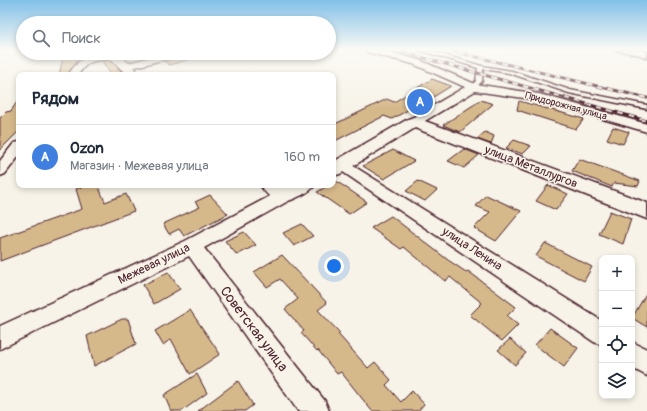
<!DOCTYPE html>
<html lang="ru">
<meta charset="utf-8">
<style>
body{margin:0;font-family:Pangolin,sans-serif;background:#f2f2f3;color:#1f2937}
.controls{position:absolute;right:12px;bottom:12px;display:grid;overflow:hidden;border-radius:8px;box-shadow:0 2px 6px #0003}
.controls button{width:36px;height:36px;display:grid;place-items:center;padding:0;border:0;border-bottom:1px solid #e0e1e3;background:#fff;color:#1f2937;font:20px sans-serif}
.you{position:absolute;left:334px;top:266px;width:14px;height:14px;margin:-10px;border:3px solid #fff;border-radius:50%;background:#1a73e8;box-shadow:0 0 0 6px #1a73e833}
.badge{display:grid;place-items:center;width:26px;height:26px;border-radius:50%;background:#2563eb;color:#fff;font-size:13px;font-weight:700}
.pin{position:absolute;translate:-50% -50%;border:2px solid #fff;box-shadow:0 1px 4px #0006}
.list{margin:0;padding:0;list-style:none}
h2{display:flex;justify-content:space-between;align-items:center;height:52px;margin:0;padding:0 16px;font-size:17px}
h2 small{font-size:13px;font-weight:400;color:#747a83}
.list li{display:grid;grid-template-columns:26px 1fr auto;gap:12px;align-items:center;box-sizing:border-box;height:64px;padding:0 16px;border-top:1px solid #e0e1e3}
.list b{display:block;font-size:15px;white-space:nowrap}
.list p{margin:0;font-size:13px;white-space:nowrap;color:#747a83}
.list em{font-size:13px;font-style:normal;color:#747a83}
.icon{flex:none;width:22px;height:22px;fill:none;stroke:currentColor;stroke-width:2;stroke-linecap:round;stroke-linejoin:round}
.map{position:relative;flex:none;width:647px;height:411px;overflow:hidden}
.search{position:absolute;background:#fff;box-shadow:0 2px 6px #0003;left:16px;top:16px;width:320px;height:44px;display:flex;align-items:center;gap:10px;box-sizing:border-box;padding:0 14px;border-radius:22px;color:#747a83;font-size:15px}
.panel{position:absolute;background:#fff;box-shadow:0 2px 6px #0003;left:16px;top:72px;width:320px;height:116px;border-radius:8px}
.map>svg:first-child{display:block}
.built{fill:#ede2cc}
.building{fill:#d6b98b;stroke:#4a1f2b}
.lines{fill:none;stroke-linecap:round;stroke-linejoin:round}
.lane-casing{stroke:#4a1f2b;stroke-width:3}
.street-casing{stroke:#4a1f2b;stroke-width:3}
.secondary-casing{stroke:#4a1f2b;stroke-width:3}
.lane{fill:#f7f3e8;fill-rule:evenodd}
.street{fill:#f7f3e8;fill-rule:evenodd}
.secondary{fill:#f7f3e8;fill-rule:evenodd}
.rail-casing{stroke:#4a1f2b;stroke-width:3}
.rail{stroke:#f7f3e8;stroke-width:2;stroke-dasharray:5.5;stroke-linecap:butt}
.labels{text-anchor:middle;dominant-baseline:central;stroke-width:3;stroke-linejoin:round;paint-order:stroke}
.far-street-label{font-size:10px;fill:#4a1f2b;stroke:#f7f3e8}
.street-label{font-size:12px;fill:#4a1f2b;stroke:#f7f3e8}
.near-street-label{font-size:14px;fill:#4a1f2b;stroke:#f7f3e8}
</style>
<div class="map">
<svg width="647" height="411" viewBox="0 0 647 411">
<rect width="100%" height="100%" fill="#f7f3e8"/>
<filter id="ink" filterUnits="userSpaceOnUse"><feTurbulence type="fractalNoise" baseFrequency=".025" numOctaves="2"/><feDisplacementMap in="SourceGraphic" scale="8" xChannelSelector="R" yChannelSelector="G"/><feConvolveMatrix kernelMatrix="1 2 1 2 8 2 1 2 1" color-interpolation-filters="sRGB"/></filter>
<g filter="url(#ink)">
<polygon class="built" points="342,50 429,50 432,51 399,63"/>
<g class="building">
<polygon points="64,53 80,53 76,63 67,75 59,75"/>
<polygon points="184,53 199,53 200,56 170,65 164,61 181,56"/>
<polygon points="110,60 122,72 111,74 102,61"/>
<polygon points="432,79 451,86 417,107 415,106 392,119 384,116 333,142 333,125 387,99 394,102"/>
<polygon points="19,99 19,131 0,150 0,118 6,112 11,111"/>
<polygon points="481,100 493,104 460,132 443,125"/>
<polygon points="519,101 559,112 584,119 576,129 517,110"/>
<polygon points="613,127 629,132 623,144 607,139"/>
<polygon points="485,132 494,136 491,144 477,139"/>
<polygon points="514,140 531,146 523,154 506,148"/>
<polygon points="464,149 479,155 464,168 448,161"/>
<polygon points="393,150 414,161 384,179 363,166"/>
<polygon points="579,159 640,181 638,186 614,183 612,187 572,171"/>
<polygon points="336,181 351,191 367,202 349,214 317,192 329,185 333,185 333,183"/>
<polygon points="418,181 437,190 425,201 406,191"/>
<polygon points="87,185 98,185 105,202 126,194 134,211 0,261 0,238 82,209 76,189"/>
<polygon points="548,185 568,194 556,210 536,201"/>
<polygon points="210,195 228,214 184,236 179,229 169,234 163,224 200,207 195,202"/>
<polygon points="486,195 521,211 496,241 474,228 490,212 476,206"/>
<polygon points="610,211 631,219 623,244 599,234"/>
<polygon points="391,216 448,260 466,272 468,271 516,307 507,316 518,325 502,341 470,315 482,303 450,277 445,281 404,247 401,249 371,228"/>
<polygon points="302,224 313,236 294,246 283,233"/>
<polygon points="244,232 256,245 237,255 225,241"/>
<polygon points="545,243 592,267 584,281 536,256"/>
<polygon points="282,255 327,303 318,310 340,333 338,334 368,368 375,362 391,380 386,385 401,402 412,391 424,404 418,411 372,411 341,372 337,374 318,350 317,351 301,333 304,331 285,309 298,299 280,279 267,287 254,272"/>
<polygon points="168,272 180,289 154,304 143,285"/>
<polygon points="647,292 647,327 632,318"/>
<polygon points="190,310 220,354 190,374 171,339 163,345 155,331"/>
<polygon points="122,319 128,319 136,344 94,366 87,336"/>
<polygon points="550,328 578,348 564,367 535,345"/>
<polygon points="510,339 526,353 515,365 498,350"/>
<polygon points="197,374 207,393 182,411 171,411 164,395"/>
<polygon points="238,381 253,405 245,411 198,411"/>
</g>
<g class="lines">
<defs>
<g id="lane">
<polygon points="419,50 427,50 482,66 512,71 570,90 647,105 647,109 569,93 509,73 483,69 482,81 475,88 471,88 471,86 476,81 478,68"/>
<polygon points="614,50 626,50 647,54 647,56"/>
</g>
<g id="street">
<polygon points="366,50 381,50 419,60 475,84 539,94 647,124 647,132 538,100 475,91 418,125 410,125 408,122 410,119 465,87 413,64 367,52"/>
<polygon points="629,50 642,50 647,52 647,58"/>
<path d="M107,53h9l2,2c-12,11 -25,-4 -40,20h-10c12,-17 18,-20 39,-22z"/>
<polygon points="167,53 183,53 181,55 124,70 119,67 121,65"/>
<polygon points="19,142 19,156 5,174 0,176 0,161 14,143"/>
<polygon points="342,161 347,162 602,321 602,345 594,342 337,168 335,165 337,162"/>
<polygon points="284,191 290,192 292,196 290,200 204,248 325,401 329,411 298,411 189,256 0,349 0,326 185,241 278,192"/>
<polygon points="632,342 647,349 647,376 632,368"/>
</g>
<g id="secondary">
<polygon points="105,53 118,53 141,75 127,75"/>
<polygon points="414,117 647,203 647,219 415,128 340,174 333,176 333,162 408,119"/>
<path d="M260,185h23l2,2 4,-2h26c-4,6 -9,8 -15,11 -18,10 -29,6 -40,-11z"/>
</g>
</defs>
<use href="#lane" class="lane-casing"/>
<use href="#street" class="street-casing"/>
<use href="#secondary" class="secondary-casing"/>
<use href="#lane" class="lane"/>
<use href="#street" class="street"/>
<use href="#secondary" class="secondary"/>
<defs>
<g id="rail">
<polyline points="396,50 647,121"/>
<polyline points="448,50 647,98"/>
</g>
</defs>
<use href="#rail" class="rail-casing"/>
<use href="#rail" class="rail"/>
</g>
</g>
<linearGradient id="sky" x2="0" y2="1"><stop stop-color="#81c0e8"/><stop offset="0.46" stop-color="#fbfaf5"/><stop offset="1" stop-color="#fbfaf5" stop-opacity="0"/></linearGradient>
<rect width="647" height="108" fill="url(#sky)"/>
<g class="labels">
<g class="far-street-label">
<text transform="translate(566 106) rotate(15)">Придорожная улица</text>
</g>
<g class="street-label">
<text transform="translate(531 167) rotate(21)">улица Металлургов</text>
<text transform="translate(472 249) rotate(33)">улица Ленина</text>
<text transform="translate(154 264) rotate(-26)">Межевая улица</text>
</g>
<g class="near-street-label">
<text transform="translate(254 329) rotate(53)">Советская улица</text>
</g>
</g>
</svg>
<div class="controls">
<button>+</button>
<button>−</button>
<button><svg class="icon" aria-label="locate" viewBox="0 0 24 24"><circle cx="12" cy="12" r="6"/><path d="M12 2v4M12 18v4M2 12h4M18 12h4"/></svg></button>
<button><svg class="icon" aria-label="layers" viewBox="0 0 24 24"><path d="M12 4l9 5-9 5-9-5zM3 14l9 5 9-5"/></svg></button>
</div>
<div class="you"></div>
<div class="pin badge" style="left:420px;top:102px;background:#3f7fe0">A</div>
<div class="search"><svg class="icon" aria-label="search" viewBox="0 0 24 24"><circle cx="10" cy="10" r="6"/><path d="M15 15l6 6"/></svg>Поиск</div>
<section class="panel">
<h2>Рядом<small></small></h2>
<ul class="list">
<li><span class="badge" style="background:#3f7fe0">A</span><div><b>Ozon</b><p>Магазин · Межевая улица</p></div><em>160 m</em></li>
</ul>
</section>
</div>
